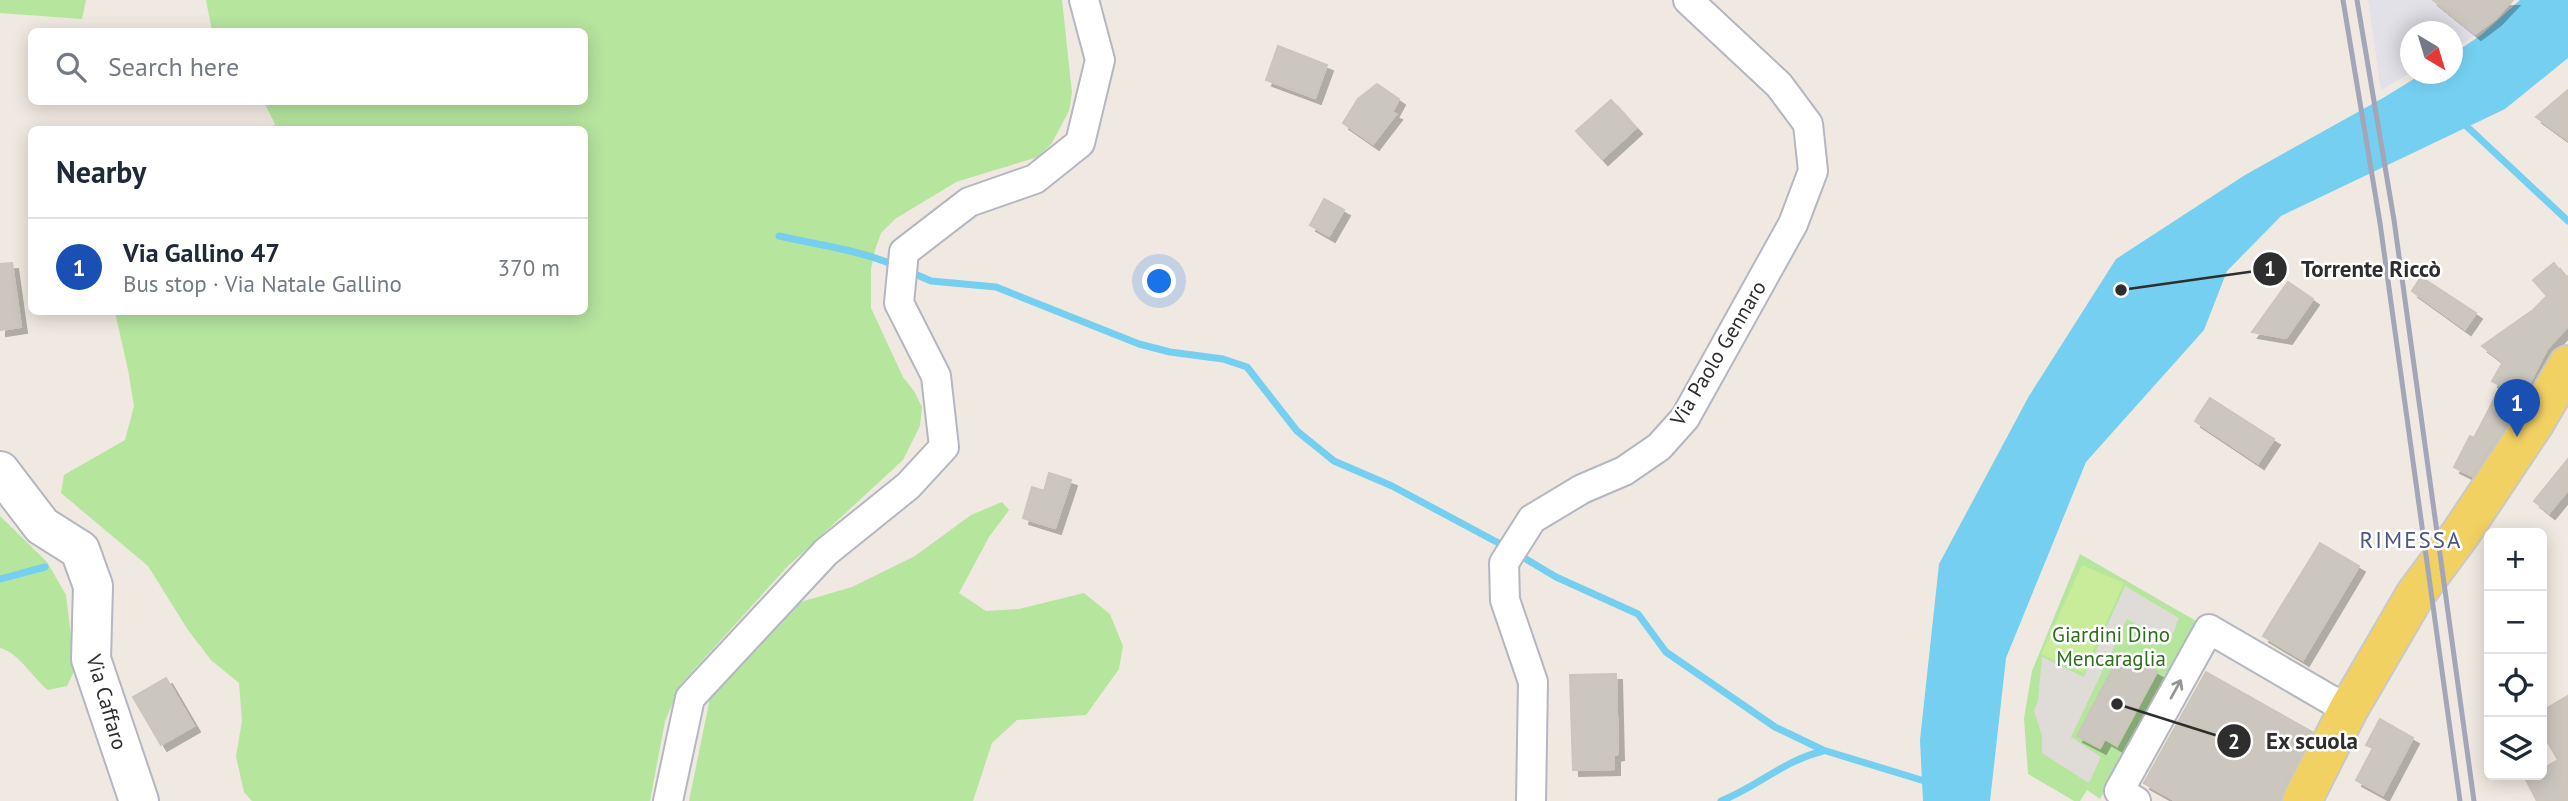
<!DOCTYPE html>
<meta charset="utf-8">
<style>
body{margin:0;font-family:"PT Sans",sans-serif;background:#f2f2f3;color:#1f2937}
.controls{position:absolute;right:21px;bottom:21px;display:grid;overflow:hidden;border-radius:10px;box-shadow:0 4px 18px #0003}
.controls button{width:63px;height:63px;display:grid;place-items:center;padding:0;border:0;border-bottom:2px solid #e0e1e3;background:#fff;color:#1f2937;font:35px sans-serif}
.compass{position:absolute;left:2400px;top:21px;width:63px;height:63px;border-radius:50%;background:#fff;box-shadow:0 4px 18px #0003;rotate:142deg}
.you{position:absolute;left:1160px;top:282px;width:24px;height:24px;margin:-18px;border:5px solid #fff;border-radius:50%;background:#1a73e8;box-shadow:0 0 0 10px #1a73e833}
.badge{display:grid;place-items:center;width:46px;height:46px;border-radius:50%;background:#4264fb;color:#fff;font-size:23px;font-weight:700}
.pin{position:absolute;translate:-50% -58px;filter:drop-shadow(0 2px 4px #0008)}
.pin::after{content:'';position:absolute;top:37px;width:24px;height:21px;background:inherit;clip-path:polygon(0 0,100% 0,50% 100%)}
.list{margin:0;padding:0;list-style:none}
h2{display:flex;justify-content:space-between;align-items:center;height:91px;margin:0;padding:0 28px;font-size:30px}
h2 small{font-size:23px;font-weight:400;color:#747a83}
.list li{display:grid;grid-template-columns:46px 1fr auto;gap:21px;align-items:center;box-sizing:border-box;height:98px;padding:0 28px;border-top:2px solid #e0e1e3}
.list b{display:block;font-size:26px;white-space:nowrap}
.list p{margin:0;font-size:23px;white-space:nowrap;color:#747a83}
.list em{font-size:23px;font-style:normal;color:#747a83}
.icon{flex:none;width:38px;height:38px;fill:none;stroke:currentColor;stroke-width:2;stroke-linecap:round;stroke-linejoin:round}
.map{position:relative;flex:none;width:2568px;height:801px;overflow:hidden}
.search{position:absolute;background:#fff;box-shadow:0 4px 18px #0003;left:28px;top:28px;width:560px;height:77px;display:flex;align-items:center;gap:18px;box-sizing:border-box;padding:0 24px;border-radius:10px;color:#747a83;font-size:26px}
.panel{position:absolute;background:#fff;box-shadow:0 4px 18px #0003;left:28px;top:126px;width:560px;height:189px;border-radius:10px}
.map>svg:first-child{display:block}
.industrial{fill:#e3e1e8}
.green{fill:#b6e59e}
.pitch{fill:#c9ec9a}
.plaza{fill:#dfdcd8}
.water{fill:#75cff0}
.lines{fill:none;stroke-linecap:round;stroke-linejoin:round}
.stream{stroke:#75cff0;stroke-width:7}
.building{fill:#cbc7bf;stroke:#cbc5ba;stroke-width:2;filter:url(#shadow)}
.street-casing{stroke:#b4b7c1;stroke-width:32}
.secondary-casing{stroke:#b4b7c1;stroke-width:42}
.primary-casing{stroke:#c9c9c9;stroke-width:42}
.street{stroke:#fff;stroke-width:28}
.secondary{stroke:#fff;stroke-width:38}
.primary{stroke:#f2d163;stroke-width:38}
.rail{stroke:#a3a6b8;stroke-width:5}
.oneway{stroke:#969696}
.labels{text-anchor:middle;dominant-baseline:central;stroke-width:5;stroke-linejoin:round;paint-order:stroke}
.street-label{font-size:21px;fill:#2e2e2e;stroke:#fff}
.park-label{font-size:21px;fill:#2c6e1b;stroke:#fff}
.neighbourhood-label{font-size:23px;letter-spacing:2px;fill:#4d5680;stroke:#fff}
.leader{fill:none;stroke:#2e2e2e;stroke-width:2.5}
.callout-dot{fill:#2e2e2e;stroke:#fff;stroke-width:2.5}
.mark-label{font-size:21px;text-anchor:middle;font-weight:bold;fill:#fff}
.callout-label{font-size:23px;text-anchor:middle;font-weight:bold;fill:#2e2e2e;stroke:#fff;stroke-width:5;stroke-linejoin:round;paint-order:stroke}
</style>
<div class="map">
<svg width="2568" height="801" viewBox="0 0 2568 801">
<defs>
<filter id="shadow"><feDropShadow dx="6" dy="6" stdDeviation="0" flood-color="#0004"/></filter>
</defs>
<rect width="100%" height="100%" fill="#efe9e1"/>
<polygon class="industrial" points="2368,0 2514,0 2509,8 2479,33 2453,49 2452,32 2410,32 2410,73 2381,90"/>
<g class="green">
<polygon points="0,0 86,0 82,19 0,13"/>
<polygon points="206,0 1062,0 1072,93 1069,111 1052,143 1038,157 956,182 895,219 881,233 875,250 871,269 871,308 903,377 914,391 922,407 920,426 903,460 787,567 681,684 665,721 650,801 252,801 244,792 236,756 242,721 239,683 211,660 188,630 148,566 61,493 64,475 125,440 134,406 128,370 115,312 584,312 584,130 271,129 275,124 264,102 584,102 584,32 212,31"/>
<polygon points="1002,502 1009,510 989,537 959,593 986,611 1019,609 1084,593 1110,614 1123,646 1119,669 1086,715 1017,720 992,743 973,801 689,801 710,698 761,633 797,603 852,587 915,556 971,515"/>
<path d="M0,516l47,46 19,33 9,74 -8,17 -19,4c-16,-13 -29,-37 -48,-42z"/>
<polygon points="2080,554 2196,621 2100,799 2087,790 2080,801 2074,801 2028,774 2024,718 2032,671"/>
</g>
<polygon class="pitch" points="2082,565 2124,583 2083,673 2041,654"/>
<polygon class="plaza" points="2125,586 2179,618 2169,643 2127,619 2071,737 2101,757 2089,783 2042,753 2042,736 2034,710 2038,701 2042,657 2084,677"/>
<polygon class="water" points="2520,0 2568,0 2568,58 2505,109 2281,216 2227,271 2204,330 2086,462 2006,658 1990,801 1923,801 1920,740 1939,564 2029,396 2116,259 2245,175 2383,98 2422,74 2452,74 2453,54 2481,35"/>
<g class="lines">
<g class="stream">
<polyline points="2461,121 2568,221"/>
<path d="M779,236c40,9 80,14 118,30"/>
<polyline points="908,271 931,281 996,287 1139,344 1170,352 1223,359 1247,367 1297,431 1334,461 1392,486 1506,547"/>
<polyline points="1516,553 1556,577 1638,614 1666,652 1775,727 1823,750 1931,783"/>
<polyline points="0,579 45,567"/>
<path d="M1721,801c36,-14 62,-40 102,-50"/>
</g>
</g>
<g class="building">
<polygon points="2433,0 2513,0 2495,19 2475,34"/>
<polygon points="1278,46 1327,65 1315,98 1266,80"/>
<polygon points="1377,84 1399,99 1392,112 1396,114 1373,144 1343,123 1358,99"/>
<polygon points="2568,90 2568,140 2536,117"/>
<polygon points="1611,100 1636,128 1602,159 1576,131"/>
<polygon points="1324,199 1344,210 1329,236 1310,225"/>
<polygon points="12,263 21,327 0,330 0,264"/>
<polygon points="2554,263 2566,278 2568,276 2568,326 2547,349 2516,410 2472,476 2454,467 2470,436 2474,438 2501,386 2492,381 2503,362 2482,346 2533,310 2547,296 2533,280"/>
<polygon points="2421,277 2476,313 2465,329 2412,291"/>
<polygon points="2288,282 2313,299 2286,338 2252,332"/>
<polygon points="2210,398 2274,439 2258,463 2195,421"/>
<polygon points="2568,459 2568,490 2549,513 2534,501"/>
<polygon points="1049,473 1071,480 1055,528 1023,518 1032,487 1044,491"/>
<polygon points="2320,543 2359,566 2303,660 2263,636"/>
<polygon points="2121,653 2157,672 2117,746 2105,739 2100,748 2077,736"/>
<polygon points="2206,672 2312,732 2282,791 2280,801 2176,801 2144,783"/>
<polygon points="1616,674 1618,754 1614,755 1614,769 1573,770 1570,675"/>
<polygon points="166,678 194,726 161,745 133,697"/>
<polygon points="2568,696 2568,801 2537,801 2525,778 2531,775 2542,775 2542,769 2558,760 2542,732 2542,711"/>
<polygon points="2380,719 2413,738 2383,795 2356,780 2373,748 2366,745"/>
</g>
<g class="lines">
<defs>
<g id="street">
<polyline points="668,801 690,698 826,552 908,486 944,447 936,376 899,303 904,252 969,202 1035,179 1080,143 1100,60 1084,0"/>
<polyline points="1531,801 1533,682 1505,600 1504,563 1532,519 1582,489 1624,471 1659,447 1685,418 1793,224 1813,171 1808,124 1779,85 1688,0"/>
<polyline points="2136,801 2119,791 2209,629 2348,710"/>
</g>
<polyline id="secondary" points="0,471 42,526 80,550 93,586 91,659 139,801"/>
<polyline id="primary" points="2302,801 2348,710 2415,595 2461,533 2535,422 2568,365"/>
</defs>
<use href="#street" class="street-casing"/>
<use href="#secondary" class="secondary-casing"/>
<use href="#primary" class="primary-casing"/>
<use href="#street" class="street"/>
<use href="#secondary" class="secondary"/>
<use href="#primary" class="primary"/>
<g class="rail">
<polyline points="2343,0 2380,223 2460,801"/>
<polyline points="2357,0 2394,220 2474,801"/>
</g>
</g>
<defs><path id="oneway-shaft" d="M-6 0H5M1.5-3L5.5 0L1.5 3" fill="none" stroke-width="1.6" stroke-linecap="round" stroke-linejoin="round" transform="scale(1.75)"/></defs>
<use class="oneway" href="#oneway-shaft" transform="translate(2176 689) rotate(-61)"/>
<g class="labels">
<g class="street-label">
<text transform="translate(1718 353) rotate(-59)">Via Paolo Gennaro</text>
<text transform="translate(107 702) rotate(74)">Via Caffaro</text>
</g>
<g class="park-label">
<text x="2111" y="634">Giardini Dino<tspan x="2111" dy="24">Mencaraglia</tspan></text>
</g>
<g class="neighbourhood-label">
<text x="2411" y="539">RIMESSA</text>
</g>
</g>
<path class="leader" d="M2121 290L2270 269M2117 704L2234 741"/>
<g class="callout-dot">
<circle cx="2121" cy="290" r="7"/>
<circle cx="2117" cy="704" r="7"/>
<circle cx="2270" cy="269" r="18"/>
<circle cx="2234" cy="741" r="18"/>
</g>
<g class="mark-label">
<text x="2270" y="276">1</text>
<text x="2234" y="749">2</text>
</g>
<g class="callout-label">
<text x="2371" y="277">Torrente Riccò</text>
<text x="2312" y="749">Ex scuola</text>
</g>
</svg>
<div class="controls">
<button>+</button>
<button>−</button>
<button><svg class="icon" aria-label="locate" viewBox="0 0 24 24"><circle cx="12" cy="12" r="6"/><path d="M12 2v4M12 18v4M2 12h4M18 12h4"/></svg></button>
<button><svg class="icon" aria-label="layers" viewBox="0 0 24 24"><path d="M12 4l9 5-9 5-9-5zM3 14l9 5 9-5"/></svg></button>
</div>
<svg class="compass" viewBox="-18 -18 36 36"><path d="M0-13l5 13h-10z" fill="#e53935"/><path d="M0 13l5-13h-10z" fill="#747a83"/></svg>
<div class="you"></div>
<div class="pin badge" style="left:2517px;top:437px;background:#1a4fb4">1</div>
<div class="search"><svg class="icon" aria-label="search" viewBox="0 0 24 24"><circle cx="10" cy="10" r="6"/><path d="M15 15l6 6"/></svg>Search here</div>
<section class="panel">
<h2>Nearby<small></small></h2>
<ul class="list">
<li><span class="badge" style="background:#1a4fb4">1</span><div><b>Via Gallino 47</b><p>Bus stop · Via Natale Gallino</p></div><em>370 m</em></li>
</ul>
</section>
</div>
